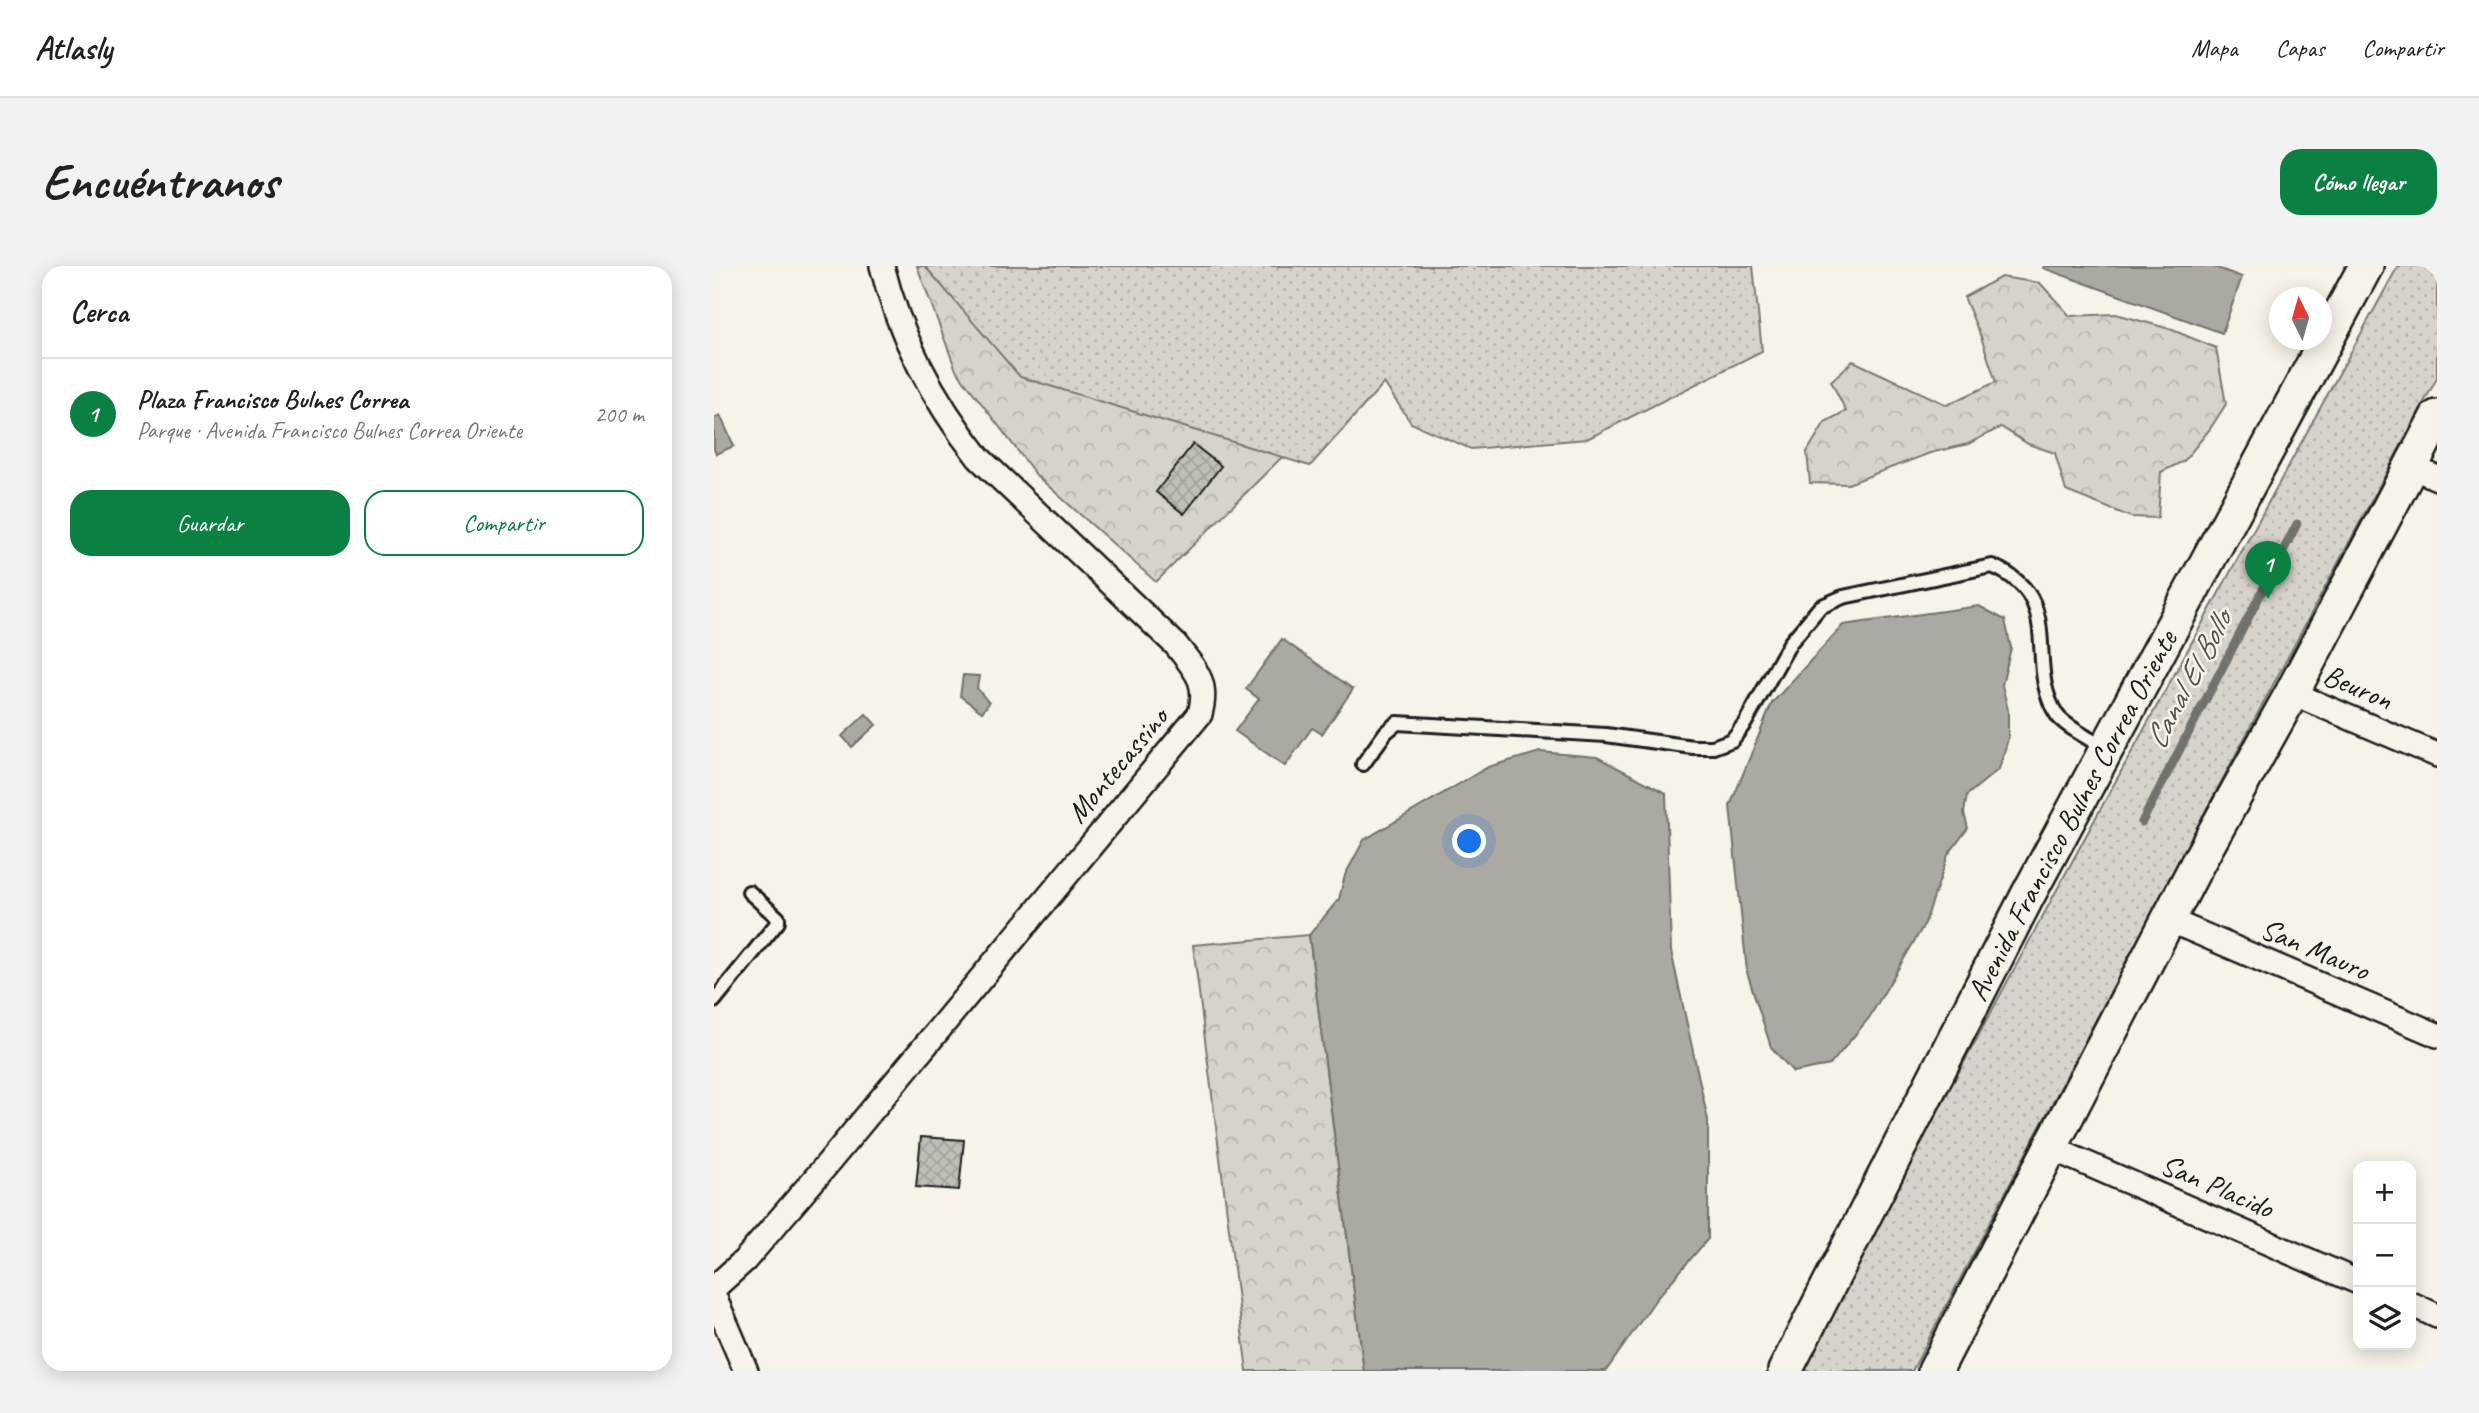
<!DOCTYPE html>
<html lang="es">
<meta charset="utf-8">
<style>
body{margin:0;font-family:Caveat,sans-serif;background:#f2f2f2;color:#222}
.controls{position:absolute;right:21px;bottom:21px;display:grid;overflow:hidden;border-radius:14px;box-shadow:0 4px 18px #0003}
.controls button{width:63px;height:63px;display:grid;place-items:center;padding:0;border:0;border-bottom:2px solid #e0e0e0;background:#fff;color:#222;font:35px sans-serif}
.compass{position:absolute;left:1555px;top:21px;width:63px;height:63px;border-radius:50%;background:#fff;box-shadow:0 4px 18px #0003;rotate:355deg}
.you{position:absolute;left:756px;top:576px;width:24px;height:24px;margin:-18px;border:5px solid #fff;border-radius:50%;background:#1a73e8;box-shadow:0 0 0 10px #1a73e833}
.badge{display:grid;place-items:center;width:46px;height:46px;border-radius:50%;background:#0b8043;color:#fff;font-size:23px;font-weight:700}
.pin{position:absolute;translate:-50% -58px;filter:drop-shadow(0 2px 4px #0008)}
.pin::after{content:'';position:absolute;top:37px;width:24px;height:21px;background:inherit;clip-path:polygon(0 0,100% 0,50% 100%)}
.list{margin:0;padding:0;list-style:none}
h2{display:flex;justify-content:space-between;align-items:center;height:91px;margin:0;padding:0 28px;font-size:30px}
h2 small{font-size:23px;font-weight:400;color:#767676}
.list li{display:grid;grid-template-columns:46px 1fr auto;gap:21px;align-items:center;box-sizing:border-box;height:112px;padding:0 28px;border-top:2px solid #e0e0e0}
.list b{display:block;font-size:26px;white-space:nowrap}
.list p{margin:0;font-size:23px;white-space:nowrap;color:#767676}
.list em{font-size:23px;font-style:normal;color:#767676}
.actions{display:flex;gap:14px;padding:21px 28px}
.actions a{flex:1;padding:16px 0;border:2px solid #0b8043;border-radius:21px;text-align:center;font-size:24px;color:#0b8043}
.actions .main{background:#0b8043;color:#fff}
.icon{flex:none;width:38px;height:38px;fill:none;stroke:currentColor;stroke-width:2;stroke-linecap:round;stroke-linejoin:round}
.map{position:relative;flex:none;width:1723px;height:1105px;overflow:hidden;border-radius:21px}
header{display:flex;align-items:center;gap:42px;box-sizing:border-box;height:98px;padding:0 35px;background:#fff;border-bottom:2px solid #e0e0e0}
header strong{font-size:33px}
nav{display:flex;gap:38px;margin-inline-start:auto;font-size:24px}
.intro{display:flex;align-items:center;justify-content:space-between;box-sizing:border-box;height:168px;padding:0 42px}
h1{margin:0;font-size:49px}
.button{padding:18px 32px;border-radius:21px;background:#0b8043;color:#fff;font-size:24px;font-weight:700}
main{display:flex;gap:42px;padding:0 42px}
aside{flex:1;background:#fff;border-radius:21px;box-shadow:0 4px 18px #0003}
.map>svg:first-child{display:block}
.grass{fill:url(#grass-dots);stroke:#7a7874;stroke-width:2}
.forest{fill:url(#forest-crowns);stroke:#7a7874;stroke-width:2}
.water{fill:#aca9a2;stroke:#72716c;stroke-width:2}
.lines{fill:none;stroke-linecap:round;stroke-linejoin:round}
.stream{stroke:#72716c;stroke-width:9}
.building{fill:url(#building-cross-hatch);stroke:#1c1c1c;stroke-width:2}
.lane-casing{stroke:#1c1c1c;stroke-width:18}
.street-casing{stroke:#1c1c1c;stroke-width:28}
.secondary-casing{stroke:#1c1c1c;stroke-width:38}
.lane{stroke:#f7f3e8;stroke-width:12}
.street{stroke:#f7f3e8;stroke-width:23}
.secondary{stroke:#f7f3e8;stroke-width:33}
.labels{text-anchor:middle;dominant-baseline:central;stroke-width:5;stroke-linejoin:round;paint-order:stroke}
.street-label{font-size:30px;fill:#1c1c1c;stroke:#f7f3e8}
.water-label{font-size:32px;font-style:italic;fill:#565452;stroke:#f7f3e8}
</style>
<header>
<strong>Atlasly</strong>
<nav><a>Mapa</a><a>Capas</a><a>Compartir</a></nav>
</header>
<div class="intro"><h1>Encuéntranos</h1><a class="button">Cómo llegar</a></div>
<main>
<aside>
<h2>Cerca<small></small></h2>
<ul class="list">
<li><span class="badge">1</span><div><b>Plaza Francisco Bulnes Correa</b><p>Parque · Avenida Francisco Bulnes Correa Oriente</p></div><em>200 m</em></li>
</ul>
<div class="actions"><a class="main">Guardar</a><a>Compartir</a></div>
</aside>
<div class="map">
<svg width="1723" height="1105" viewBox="0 0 1723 1105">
<defs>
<pattern id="grass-dots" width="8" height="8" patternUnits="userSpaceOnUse" patternTransform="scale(1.75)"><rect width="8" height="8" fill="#d7d3cb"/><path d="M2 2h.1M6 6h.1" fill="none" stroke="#b8b5ae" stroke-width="1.8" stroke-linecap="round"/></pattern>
<pattern id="forest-crowns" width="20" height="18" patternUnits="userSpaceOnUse" patternTransform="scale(1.75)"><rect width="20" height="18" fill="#d7d3cb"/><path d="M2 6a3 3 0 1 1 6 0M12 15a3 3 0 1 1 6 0" fill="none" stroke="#b8b5ae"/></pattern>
<pattern id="building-cross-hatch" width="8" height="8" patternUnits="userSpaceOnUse" patternTransform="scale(1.75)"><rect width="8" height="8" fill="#c0beb5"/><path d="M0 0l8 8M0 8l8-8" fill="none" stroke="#a4a39b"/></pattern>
</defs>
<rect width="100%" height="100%" fill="#f7f3e8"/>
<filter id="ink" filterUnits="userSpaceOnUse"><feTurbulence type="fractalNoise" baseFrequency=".0143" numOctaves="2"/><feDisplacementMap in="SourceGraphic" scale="14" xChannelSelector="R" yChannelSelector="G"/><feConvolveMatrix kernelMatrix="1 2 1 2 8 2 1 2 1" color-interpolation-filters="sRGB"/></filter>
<g filter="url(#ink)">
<g class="grass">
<polygon points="207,0 1039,0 1048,85 873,173 757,183 697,157 670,117 596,200 306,111"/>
<polygon points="1684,0 1723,0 1723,112 1474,578 1198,1105 1084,1105 1381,553"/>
</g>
<g class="forest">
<polygon points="203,0 211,0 306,111 568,191 442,316 323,210 242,104"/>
<polygon points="1287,11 1326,17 1356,50 1402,48 1456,63 1502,82 1512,138 1496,163 1470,195 1447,206 1444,252 1417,251 1352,225 1341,187 1314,178 1287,161 1254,178 1216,187 1134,218 1096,217 1093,186 1111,156 1132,145 1117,115 1139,95 1233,139 1282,116 1267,71 1250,31"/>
<polygon points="595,669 650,1105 533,1105 479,679"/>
</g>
<g class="water">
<polygon points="1330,0 1498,0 1528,11 1508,67 1329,2"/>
<polygon points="6,149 20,180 2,188 0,183 0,152"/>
<polygon points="1265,340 1291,354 1297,382 1288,419 1294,444 1294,473 1285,503 1253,529 1250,547 1254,562 1234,589 1211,657 1155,752 1116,799 1079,806 1057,781 1033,706 1016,540 1058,437 1129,359"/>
<polygon points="568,373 639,423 608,468 598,462 571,500 521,465 545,433 532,423"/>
<polygon points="249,409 265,410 263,422 275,437 268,446 246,430"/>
<polygon points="152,448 162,459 138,481 128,470"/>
<polygon points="826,486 883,491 952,527 957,685 994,854 994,973 942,1033 892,1105 650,1105 595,669 625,633 631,609 650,574 774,501"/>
</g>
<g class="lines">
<polyline class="stream" points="1428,556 1583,258"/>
</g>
<g class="building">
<polygon points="479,178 507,200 470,248 442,226"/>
<polygon points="207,871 250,874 245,924 202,921"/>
</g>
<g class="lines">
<defs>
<g id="lane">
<path d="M649,498l23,-32 11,-9 209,12 87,12h20l19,-7 13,-17 45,-80 30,-36 23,-10 149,-31c76,32 31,97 65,149 7,11 37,26 49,34"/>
<polyline points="0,735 64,656 64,652 35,626"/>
</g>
<g id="street">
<polyline points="1698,201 1723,212"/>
<polyline points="1578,427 1723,489"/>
<polyline points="1455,654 1723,769"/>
<polyline points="1337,882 1644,1016"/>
<path d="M0,1022l31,-28 79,-92 376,-454c9,-33 -5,-44 -24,-69l-197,-187c-46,-58 -79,-120 -97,-192"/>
<polyline points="0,1030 32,1105"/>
<polyline points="1697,1038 1723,1050"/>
</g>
<g id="secondary">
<path id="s1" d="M1071,1105l243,-476 338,-629"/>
<polyline points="1221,1105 1482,600 1578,427 1723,151"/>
</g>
</defs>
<use href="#lane" class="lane-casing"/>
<use href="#street" class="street-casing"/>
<use href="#secondary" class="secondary-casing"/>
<use href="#lane" class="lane"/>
<use href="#street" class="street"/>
<use href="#secondary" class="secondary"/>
</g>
</g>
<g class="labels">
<g class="street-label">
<text transform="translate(1644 421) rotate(23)">Beuron</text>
<text transform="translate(403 499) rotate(-50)">Montecassino</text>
<text stroke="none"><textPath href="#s1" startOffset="625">Avenida Francisco Bulnes Correa Oriente</textPath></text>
<text transform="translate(1601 683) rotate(23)">San Mauro</text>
<text transform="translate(1503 920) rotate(23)">San Placido</text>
</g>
<g class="water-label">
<text transform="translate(1474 414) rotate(-62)">Canal El Bollo</text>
</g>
</g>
</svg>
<div class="controls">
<button>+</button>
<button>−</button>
<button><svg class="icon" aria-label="layers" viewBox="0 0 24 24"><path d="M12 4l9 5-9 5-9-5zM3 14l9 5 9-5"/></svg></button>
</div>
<svg class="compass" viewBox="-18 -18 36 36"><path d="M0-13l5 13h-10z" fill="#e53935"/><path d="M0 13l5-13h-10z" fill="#767676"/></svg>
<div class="you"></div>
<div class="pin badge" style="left:1554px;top:333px">1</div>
</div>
</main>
